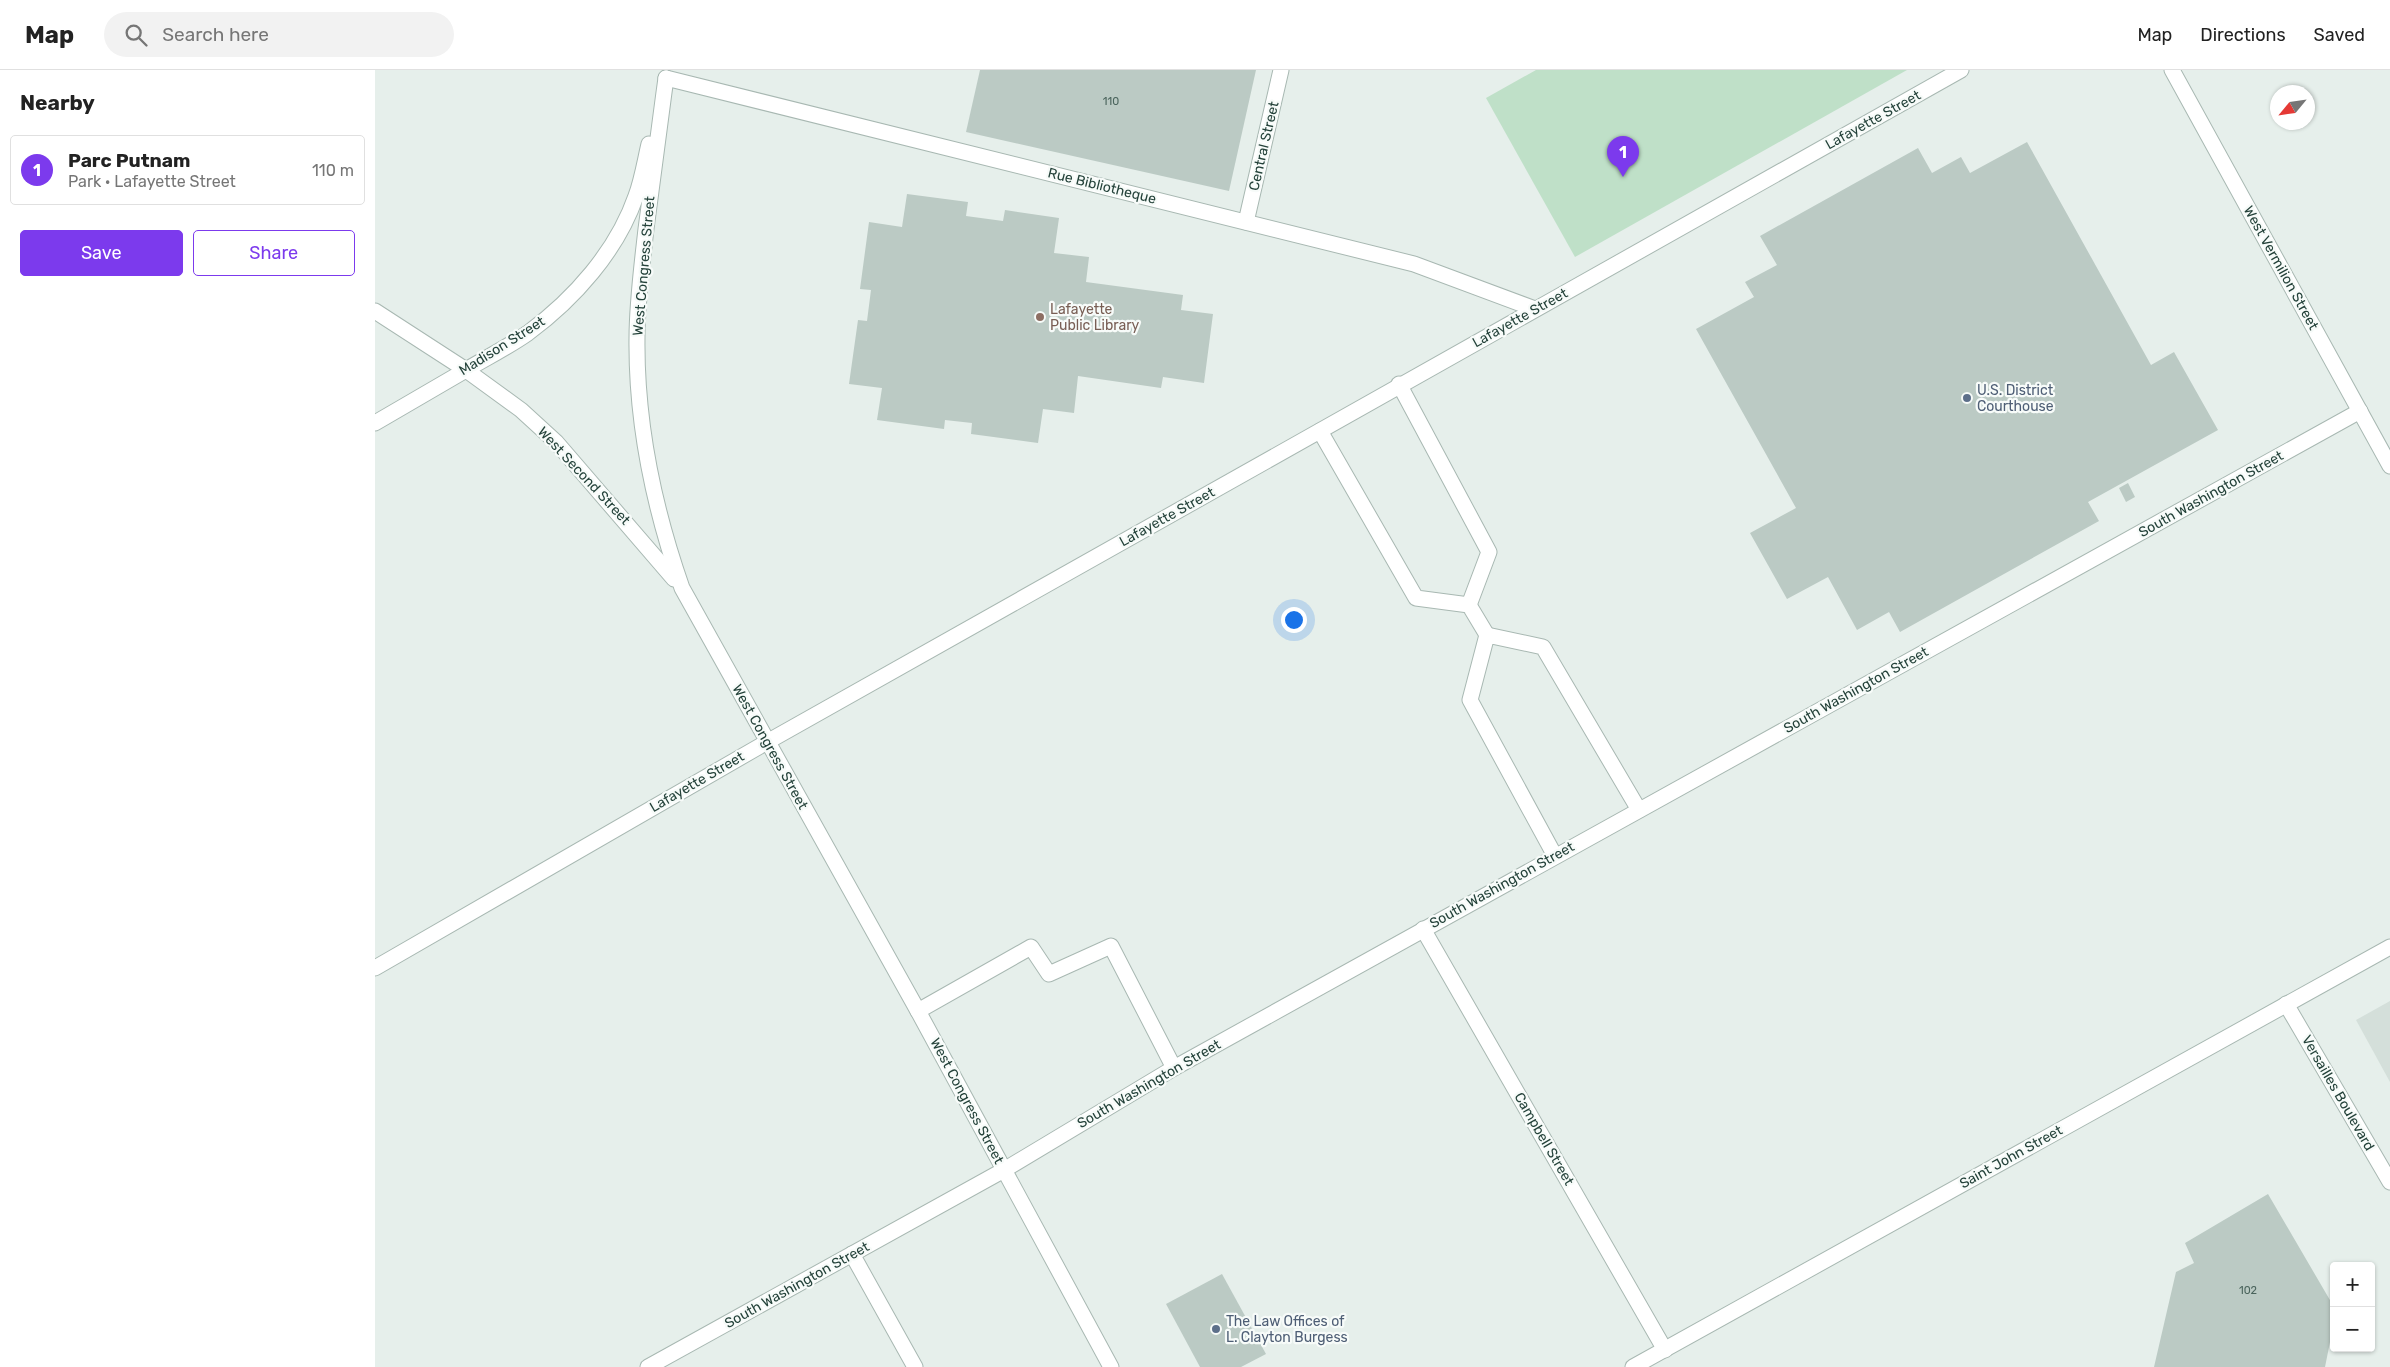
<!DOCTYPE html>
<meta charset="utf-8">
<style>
body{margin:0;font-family:Rubik,sans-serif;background:#f2f2f2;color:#222}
.controls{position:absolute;right:15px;bottom:15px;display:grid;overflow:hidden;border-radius:5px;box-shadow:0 1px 4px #0004}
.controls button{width:45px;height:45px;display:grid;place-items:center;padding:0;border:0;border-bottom:1px solid #e0e0e0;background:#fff;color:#222;font:25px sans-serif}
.compass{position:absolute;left:1895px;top:15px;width:45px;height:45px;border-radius:50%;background:#fff;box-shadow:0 1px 4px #0004;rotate:241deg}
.you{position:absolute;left:918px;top:549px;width:18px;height:18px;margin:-12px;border:4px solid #fff;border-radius:50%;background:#1a73e8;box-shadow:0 0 0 8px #1a73e833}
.badge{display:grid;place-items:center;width:32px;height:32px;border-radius:50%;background:#7c3aed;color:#fff;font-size:16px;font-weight:700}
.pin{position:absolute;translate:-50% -41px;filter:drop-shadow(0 1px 2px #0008)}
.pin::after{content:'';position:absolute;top:26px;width:18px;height:15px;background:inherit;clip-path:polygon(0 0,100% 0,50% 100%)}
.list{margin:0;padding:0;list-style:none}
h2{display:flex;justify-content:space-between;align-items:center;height:65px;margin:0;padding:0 20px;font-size:21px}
h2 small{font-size:16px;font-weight:400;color:#767676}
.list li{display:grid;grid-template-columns:32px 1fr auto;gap:15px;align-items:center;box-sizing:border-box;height:70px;margin:0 10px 10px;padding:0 10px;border:1px solid #e0e0e0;border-radius:5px}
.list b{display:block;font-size:19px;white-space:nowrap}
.list p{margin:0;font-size:16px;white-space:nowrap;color:#767676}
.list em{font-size:16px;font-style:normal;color:#767676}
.actions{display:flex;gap:10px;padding:15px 20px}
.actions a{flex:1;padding:11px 0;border:1px solid #7c3aed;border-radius:5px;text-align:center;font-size:18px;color:#7c3aed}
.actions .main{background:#7c3aed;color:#fff}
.icon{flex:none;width:28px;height:28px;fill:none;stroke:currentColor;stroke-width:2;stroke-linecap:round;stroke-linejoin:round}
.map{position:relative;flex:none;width:2015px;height:1297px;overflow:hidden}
header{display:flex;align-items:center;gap:30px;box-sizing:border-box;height:70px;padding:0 25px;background:#fff;border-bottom:1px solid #e0e0e0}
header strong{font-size:24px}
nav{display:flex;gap:28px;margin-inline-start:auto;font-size:18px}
.search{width:350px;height:45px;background:#f2f2f2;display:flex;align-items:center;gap:12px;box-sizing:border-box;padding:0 18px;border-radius:28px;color:#767676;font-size:19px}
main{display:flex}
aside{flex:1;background:#fff}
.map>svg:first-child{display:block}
.built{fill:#d4dfda}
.green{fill:#bfe0c8}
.building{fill:#bbcac4}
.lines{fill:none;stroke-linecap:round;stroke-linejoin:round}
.service-casing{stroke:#a8b8b2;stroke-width:17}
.minor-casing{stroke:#a8b8b2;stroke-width:17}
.tertiary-casing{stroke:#a8b8b2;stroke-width:17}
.service{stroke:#fff;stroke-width:15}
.minor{stroke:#fff;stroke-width:15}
.tertiary{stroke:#fff;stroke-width:15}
.education-dot{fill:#8d6e63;stroke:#f7fbf9;stroke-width:2}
.service-dot{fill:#5c6f8a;stroke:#f7fbf9;stroke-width:2}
.labels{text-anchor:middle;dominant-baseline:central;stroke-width:4.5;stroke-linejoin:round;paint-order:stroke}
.number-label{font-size:11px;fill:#4a645c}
.street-label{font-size:14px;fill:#24423a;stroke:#f7fbf9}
.education-label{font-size:14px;fill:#785e54;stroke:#f7fbf9;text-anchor:start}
.service-label{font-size:14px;fill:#4e5e75;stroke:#f7fbf9;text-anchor:start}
</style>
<header>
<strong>Map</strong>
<div class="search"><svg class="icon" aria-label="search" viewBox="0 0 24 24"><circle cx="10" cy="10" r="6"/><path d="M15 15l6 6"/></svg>Search here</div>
<nav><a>Map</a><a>Directions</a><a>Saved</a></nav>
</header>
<main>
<aside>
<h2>Nearby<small></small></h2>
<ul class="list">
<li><span class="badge">1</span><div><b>Parc Putnam</b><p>Park · Lafayette Street</p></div><em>110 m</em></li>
</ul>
<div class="actions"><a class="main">Save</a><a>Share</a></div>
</aside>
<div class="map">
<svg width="2015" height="1297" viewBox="0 0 2015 1297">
<rect width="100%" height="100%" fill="#e6efeb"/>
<polygon class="built" points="2015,931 2015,1012 1981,950"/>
<polygon class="green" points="1161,0 1532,0 1200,187 1111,28"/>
<g class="building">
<polygon points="605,0 881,0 854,121 591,62"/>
<polygon points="1652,72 1776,295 1799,282 1843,360 1713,432 1724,451 1525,562 1514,542 1482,560 1453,507 1412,529 1375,463 1421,438 1321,259 1379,227 1370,212 1402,195 1385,166 1543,78 1557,103 1586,87 1595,103"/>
<polygon points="532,124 593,132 591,146 628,151 630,140 684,148 679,183 714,187 711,212 808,225 806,240 838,244 829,313 788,307 786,318 703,306 699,343 668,339 663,373 596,364 597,353 570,350 569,359 502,350 507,318 474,314 483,250 492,251 496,220 485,219 494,152 527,157"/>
<polygon points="1753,413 1760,427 1751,432 1744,418"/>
<polygon points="1893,1124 1959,1237 1959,1252 1950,1297 1779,1297 1801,1202 1819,1193 1810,1173"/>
<polygon points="847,1204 891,1284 866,1297 825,1297 791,1234"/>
</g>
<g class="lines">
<defs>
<g id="service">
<polyline points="1024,314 1114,482 1094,535"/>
<polyline points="945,361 1041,528 1094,535 1112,565"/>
<polyline points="1180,786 1095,630 1112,565 1168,577 1264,740"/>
<polyline points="543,941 656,877 674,904 736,876 799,998"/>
<polyline points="477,1184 540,1297"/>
</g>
<g id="minor">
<polyline points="1797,0 2015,396"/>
<polyline points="291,8 1039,194 1160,239"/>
<polyline points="871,152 906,0"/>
<polyline points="0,353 91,300"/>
<polyline points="1048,859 1290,1280"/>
<polyline points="0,898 392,672 1586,0"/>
<polyline points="1911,934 2015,1112"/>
<polyline points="273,1297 629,1100 799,998 1985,341"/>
</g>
<g id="tertiary">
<path d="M291,8c-7,50 -13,100 -20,151 -4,36 -9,73 -9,109 -1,86 17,170 45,250l236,423 193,356"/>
<polyline points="0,241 91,300 146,340 181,372 299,509"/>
<path d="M91,300c20,-12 42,-23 62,-37 46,-34 89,-82 108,-137 6,-16 9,-35 13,-52"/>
<polyline points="1258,1297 2015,877"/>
</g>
</defs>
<use href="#service" class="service-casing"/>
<use href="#minor" class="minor-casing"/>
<use href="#tertiary" class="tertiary-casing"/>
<use href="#service" class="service"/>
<use href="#minor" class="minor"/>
<use href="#tertiary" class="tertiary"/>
</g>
<circle class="education-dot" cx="665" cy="247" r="5"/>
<g class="service-dot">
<circle cx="1592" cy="328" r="5"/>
<circle cx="841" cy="1259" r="5"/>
</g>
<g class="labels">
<g class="number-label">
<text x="736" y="31">110</text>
<text x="1873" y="1220">102</text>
</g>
<g class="street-label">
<text transform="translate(1498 50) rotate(-29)">Lafayette Street</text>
<text transform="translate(889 76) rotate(-77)">Central Street</text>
<text transform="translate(727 116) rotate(14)">Rue Bibliotheque</text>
<text transform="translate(269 196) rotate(-85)">West Congress Street</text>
<text transform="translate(1906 198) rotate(61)">West Vermilion Street</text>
<text transform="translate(1145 248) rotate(-29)">Lafayette Street</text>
<text transform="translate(127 276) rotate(-32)">Madison Street</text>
<text transform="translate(209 406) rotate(47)">West Second Street</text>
<text transform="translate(1836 424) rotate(-29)">South Washington Street</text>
<text transform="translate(792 447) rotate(-29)">Lafayette Street</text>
<text transform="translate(1481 620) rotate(-29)">South Washington Street</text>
<text transform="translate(395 677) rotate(61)">West Congress Street</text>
<text transform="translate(322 712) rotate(-30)">Lafayette Street</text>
<text transform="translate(1127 815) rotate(-29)">South Washington Street</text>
<text transform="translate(774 1014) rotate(-30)">South Washington Street</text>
<text transform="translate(1963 1023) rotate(60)">Versailles Boulevard</text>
<text transform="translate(592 1031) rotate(62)">West Congress Street</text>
<text transform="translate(1169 1069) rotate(60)">Campbell Street</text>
<text transform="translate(1636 1087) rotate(-29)">Saint John Street</text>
<text transform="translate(422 1215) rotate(-29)">South Washington Street</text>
</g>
<g class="education-label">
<text x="675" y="239">Lafayette<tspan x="675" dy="16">Public Library</tspan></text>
</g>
<g class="service-label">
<text x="1602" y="320">U.S. District<tspan x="1602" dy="16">Courthouse</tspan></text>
<text x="851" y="1251">The Law Offices of<tspan x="851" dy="16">L. Clayton Burgess</tspan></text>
</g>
</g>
</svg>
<div class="controls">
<button>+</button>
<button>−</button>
</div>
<svg class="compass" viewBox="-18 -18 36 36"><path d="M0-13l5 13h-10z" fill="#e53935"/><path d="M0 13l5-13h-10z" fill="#767676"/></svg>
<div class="you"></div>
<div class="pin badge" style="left:1248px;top:107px">1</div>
</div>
</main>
